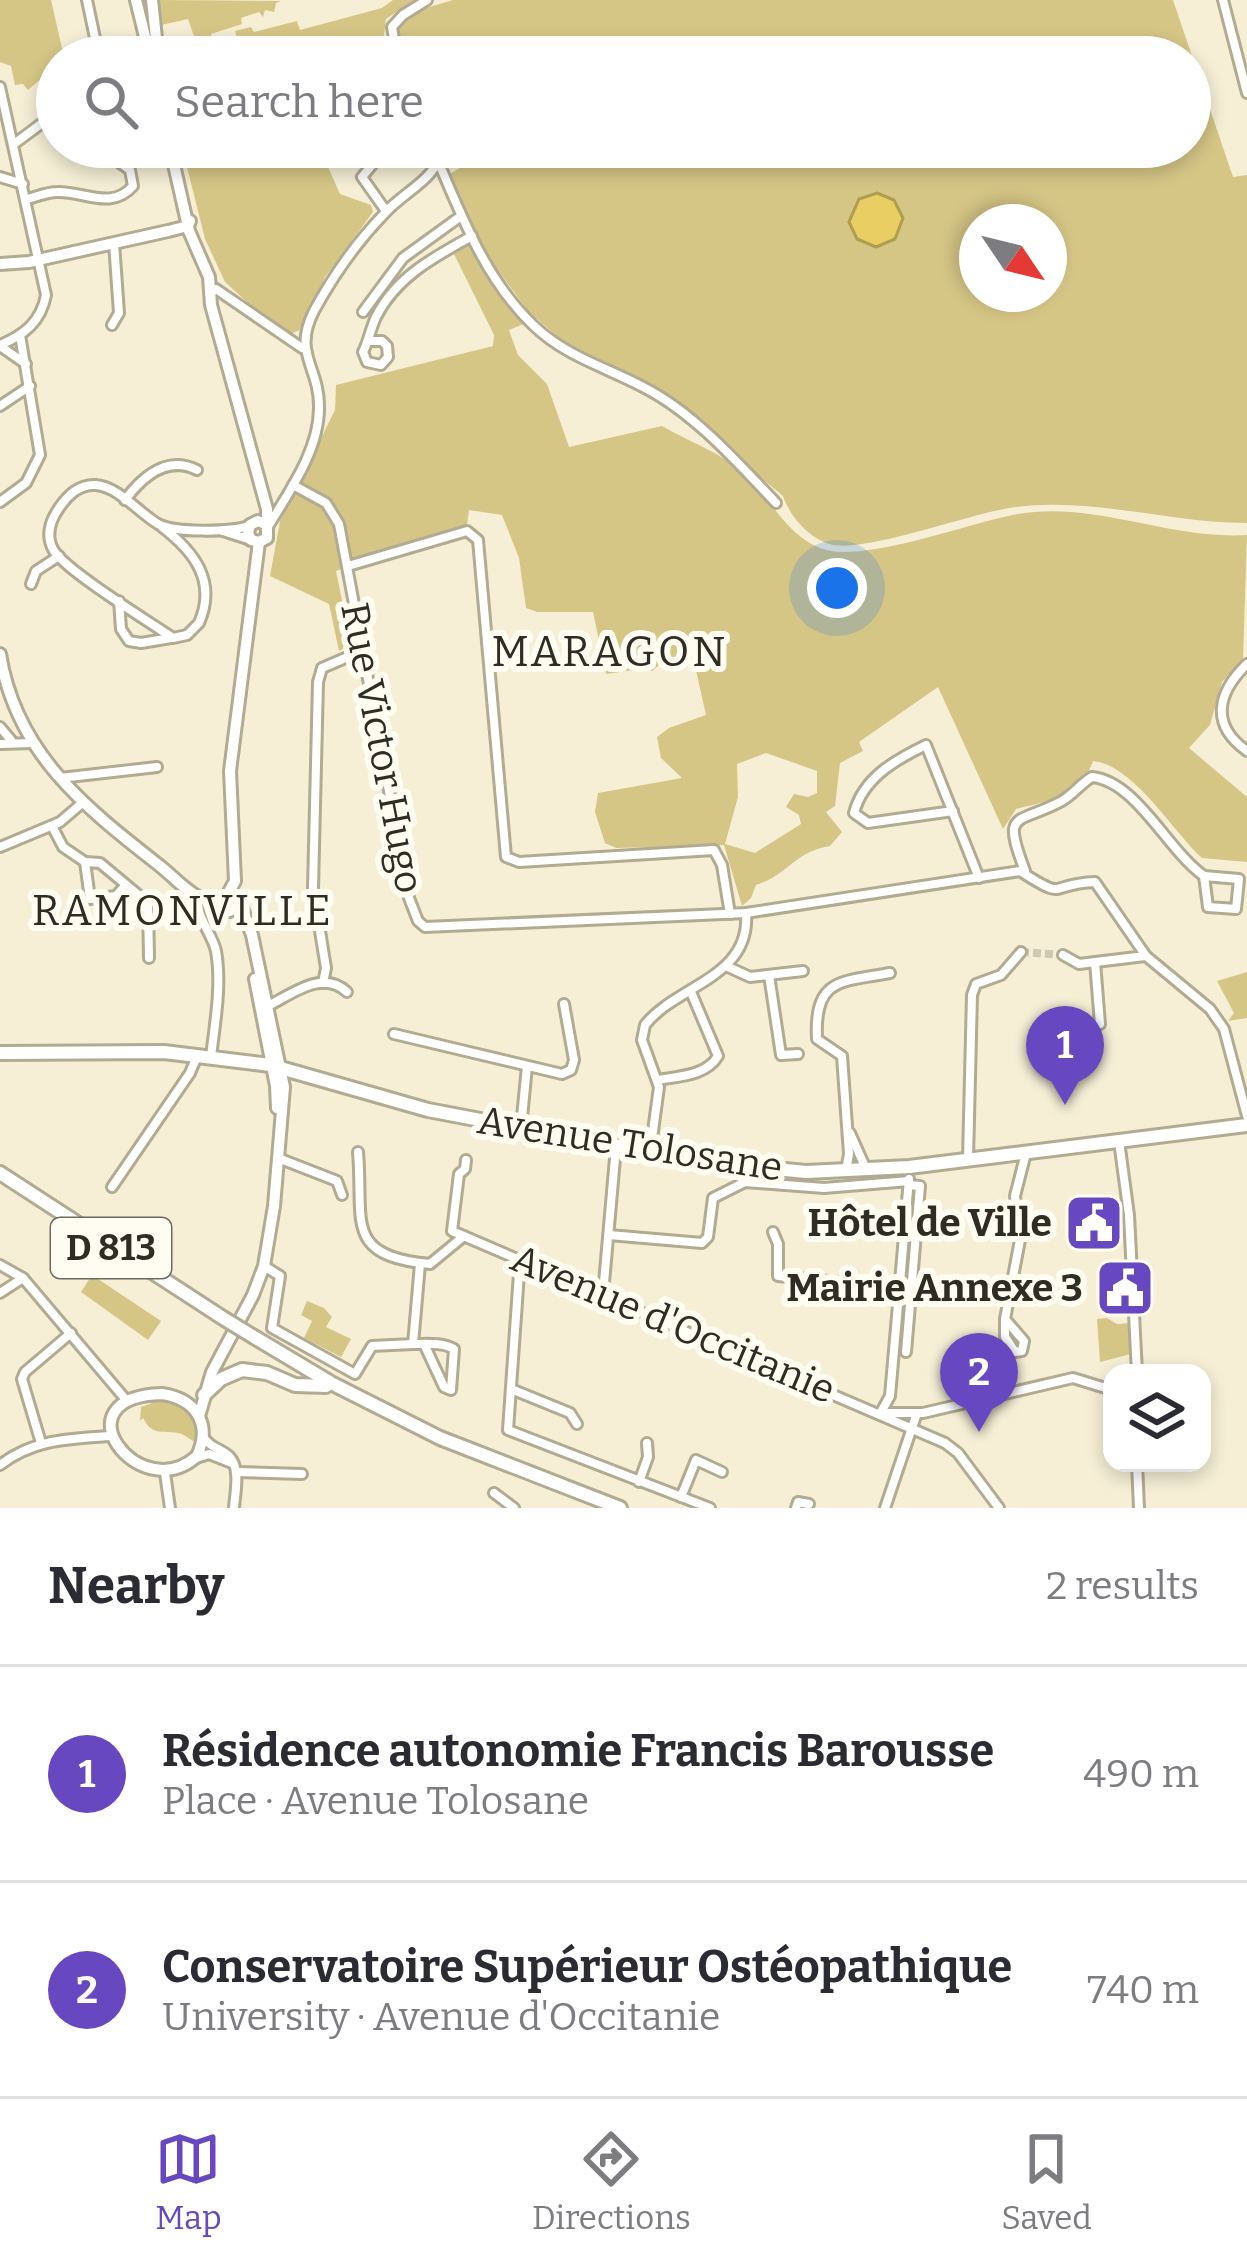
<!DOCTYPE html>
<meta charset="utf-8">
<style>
body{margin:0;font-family:Bitter,serif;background:#f7f7f7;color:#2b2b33}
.controls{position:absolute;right:36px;bottom:36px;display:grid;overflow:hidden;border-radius:24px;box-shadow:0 6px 18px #0003}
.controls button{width:108px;height:108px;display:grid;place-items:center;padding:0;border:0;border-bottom:3px solid #e1e1e2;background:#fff;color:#2b2b33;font:60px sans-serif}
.compass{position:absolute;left:959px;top:204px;width:108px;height:108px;border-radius:50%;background:#fff;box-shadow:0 6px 18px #0003;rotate:125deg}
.you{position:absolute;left:837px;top:588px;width:42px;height:42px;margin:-30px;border:9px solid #fff;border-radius:50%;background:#1a73e8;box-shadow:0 0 0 18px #1a73e833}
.badge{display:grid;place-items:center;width:78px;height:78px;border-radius:50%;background:#6848c0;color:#fff;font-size:39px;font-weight:700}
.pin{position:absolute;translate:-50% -99px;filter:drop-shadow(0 3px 6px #0008)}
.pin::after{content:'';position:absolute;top:63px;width:42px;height:36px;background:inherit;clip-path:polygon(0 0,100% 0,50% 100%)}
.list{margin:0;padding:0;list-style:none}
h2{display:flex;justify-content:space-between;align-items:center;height:156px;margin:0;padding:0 48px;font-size:51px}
h2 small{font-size:39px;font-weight:400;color:#7c7c81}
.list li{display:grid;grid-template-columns:78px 1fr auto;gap:36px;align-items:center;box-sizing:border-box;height:216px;padding:0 48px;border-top:3px solid #e1e1e2}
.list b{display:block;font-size:45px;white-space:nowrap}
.list p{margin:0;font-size:39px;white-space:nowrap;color:#7c7c81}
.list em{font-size:39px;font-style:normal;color:#7c7c81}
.icon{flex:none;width:66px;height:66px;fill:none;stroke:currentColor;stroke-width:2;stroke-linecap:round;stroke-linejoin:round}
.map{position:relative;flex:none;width:1247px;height:1508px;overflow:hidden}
.search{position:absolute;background:#fff;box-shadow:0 6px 18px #0003;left:36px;right:36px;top:36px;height:132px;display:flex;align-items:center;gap:30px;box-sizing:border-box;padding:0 42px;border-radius:66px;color:#7c7c81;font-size:45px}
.sheet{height:588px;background:#fff}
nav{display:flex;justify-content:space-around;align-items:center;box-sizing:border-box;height:168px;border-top:3px solid #e1e1e2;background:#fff;font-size:33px;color:#7c7c81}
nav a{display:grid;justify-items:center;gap:6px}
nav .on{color:#6848c0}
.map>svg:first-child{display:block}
.green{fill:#d6c686;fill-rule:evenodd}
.water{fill:#e8ce63;stroke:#b09e50;stroke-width:3}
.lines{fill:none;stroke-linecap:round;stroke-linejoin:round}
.minor-tunnel{stroke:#cec8b2;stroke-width:8;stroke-dasharray:8 4;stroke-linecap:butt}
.minor-casing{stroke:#b1ab92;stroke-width:14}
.tertiary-casing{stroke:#b1ab92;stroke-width:16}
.secondary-casing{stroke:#b1ab92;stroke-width:18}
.primary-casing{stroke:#b1ab92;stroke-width:18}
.minor{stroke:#fff;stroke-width:8}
.tertiary{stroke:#fff;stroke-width:10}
.secondary{stroke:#fff;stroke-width:12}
.primary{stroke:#fff;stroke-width:12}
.primary-bridge-casing{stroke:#b1ab92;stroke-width:18;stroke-linecap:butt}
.primary-bridge{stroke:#fff;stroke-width:12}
.labels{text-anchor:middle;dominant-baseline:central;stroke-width:12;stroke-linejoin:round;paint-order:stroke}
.shield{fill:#fffcf2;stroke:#6d6b61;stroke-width:3}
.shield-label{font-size:36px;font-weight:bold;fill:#2f2d23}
.street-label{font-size:39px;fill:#2f2d23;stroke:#fffcf2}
.poi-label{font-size:39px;font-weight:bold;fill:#2f2d23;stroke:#fffcf2;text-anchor:end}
.neighbourhood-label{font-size:42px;letter-spacing:3px;fill:#2f2d23;stroke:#fffcf2}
</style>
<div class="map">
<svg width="1247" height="1508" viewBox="0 0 1247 1508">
<rect width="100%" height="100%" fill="#f6efd6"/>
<g class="green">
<polygon points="0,0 51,0 64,57 57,57 57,65 28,90 23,84 15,85 11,66 0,62"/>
<polygon points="158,0 281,1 276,3 274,12 265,10 263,17 259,12 241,18 242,24 211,34 217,57 195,57 190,42 195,39 188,19 157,26"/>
<polygon points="393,0 414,0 386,19 384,35 388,57 255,57 250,39 238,42 235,31 251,27 254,32 297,21 300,30 382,8"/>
<path d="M453,0h720l60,177 14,-2v348c-77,0 -154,-26 -231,-16 -46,6 -144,44 -182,38 -23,-4 -44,-28 -51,-49l-128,-107 -89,-45 -38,-33 -42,-57 -36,-80 18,-11 -11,-16h733v-90h-785l-8,-21 3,-11 23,-16zM977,222h72v72h-72z"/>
<polygon points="182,147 319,147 340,194 371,205 373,212 325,277 300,330 285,336 225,282 205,239"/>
<path d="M473,243l53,80 -17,7 9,25 29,29 22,63 93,-21c26,15 59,27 81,46 26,24 42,62 77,76 40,17 151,-26 198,-34 78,-13 151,26 229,21l-4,124 -21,23 -12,43 -21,23 58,49v65l-45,-4c-29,-26 -68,-93 -109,-97 -12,35 -45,40 -77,48l-13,20 -65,-142 -79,55 4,9 -23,12 -5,43 -9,6 16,20 -12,14c-36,6 -42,29 -74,39l-5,13 -9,8 -18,-61 -108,3 -11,-5 -10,-31 3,-19 84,-15 -21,-20 -4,-21 12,-9 37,-13 -11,-49 -26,-9 -17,14 -14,-8 -5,7 -27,4 -13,-62h-56l-11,-4 -7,-50 -17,-43 -33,-5 -2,15 -131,46 15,73 -12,7 -10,-47 -59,-28 10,-55 55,-111 1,-25 157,-39 1,-11 -40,-81zM766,753l51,18v22l-9,4 -14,-3 -8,13 13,8 2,9 -46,29 -30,-9 13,-47 -1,-33z"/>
<polygon points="1247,972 1247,1018 1228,1021 1234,1013 1217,981"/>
<polygon points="92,1275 161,1321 148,1340 81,1292"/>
<polygon points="307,1301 324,1308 332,1317 326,1327 351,1339 341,1357 304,1338 312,1321 301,1315"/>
<polygon points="1107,1318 1117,1324 1133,1323 1135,1353 1100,1362 1097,1319"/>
<path d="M152,1398c30,4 40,9 48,39l-7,4c-5,-3 -9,-7 -15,-8 -16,-3 -25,4 -35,-15l-3,3 1,-14 11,-4z"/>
</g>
<polygon class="water" points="877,193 894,200 903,218 895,239 876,247 857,239 849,222 859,199"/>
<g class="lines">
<polyline class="minor-tunnel" points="1021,952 1063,955"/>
<defs>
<g id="minor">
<polyline points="87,0 99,57"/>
<polyline points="1223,0 1247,93"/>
<polyline points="397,57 392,27 403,15 427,0"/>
<path d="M0,87l46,208c-5,27 -22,40 -46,50"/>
<polyline points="14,144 57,112"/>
<path d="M435,164l6,4c23,55 48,115 92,157 33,32 73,42 112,63 50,26 92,74 131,115"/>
<polyline points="0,177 23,184"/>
<path d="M27,199c9,-2 20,-7 30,-7 27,-1 54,19 76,-6l-3,-16 -10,-7"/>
<polyline points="386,211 362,177 387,147"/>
<polyline points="210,294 216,289 302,348"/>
<polyline points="363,312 403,258 461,216"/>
<polyline points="112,325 119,313 114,243"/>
<path d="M371,341h11l5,5 1,11 -7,8 -14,-3 -4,-10c6,-12 7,-22 13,-35 20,-40 58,-60 96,-81"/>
<polyline points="0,346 26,364"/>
<polyline points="0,406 30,386"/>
<path d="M293,485l33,18 13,21 70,374 9,23 7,6 321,-14 274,-42c48,31 27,13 75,11l51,74 64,53 14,20 23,87"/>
<path d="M125,500c17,-23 42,-45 72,-30"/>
<polyline points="0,502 26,483 40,455 20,335"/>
<path d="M269,525c21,-35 50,-75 50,-117 1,-41 -27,-54 -5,-97 19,-35 42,-68 70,-97 21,-24 52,-33 59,-67"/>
<path d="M162,527c33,25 55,55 37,96l-12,12 -14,3c-25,-17 -105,-66 -119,-87 -9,-15 -4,-30 5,-43 9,-13 20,-24 37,-23 23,2 43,28 62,39 17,9 72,8 91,2"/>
<polyline points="223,531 251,540"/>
<polyline points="348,566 467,531 478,540 506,857 519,862 714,850 722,865 730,914"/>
<polyline points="31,584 36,571 59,556"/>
<polyline points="119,601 121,629 129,641 141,643 171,638"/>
<path d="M1247,664c-30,29 -37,61 0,87"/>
<polyline points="0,727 11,740"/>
<polyline points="0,744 33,743"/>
<polyline points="60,778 157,767"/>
<path d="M953,811l-85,12 -14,-10c9,-35 41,-53 72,-68l53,133"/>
<polyline points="52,826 63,847 85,862 90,899 116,896 126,885"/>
<polyline points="0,847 60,822 81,804"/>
<polyline points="85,862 100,863 148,903 149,958"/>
<path d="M1025,871c-23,-61 -10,-46 35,-69 13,-7 20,-18 32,-25 44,4 76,74 112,99"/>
<polygon points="1204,876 1239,879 1236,909 1208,907"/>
<path d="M198,898c-3,18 14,35 18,53 6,34 -1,71 -5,106"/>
<polyline points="1063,955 1079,964 1145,956"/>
<polyline points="1095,962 1100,1024"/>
<polyline points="726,966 750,977 803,971"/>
<polyline points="769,975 781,1055 798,1054"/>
<polyline points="323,983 326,968 313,888 318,682 322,668 364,650"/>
<path d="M268,1006c24,-12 55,-37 79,-14"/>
<polyline points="394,1034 562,1074 571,1070 574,1060 564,1004"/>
<path d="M658,1080c21,-4 48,-4 60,-24l-27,-64"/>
<polyline points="521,1128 527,1066"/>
<polyline points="850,1133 866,1169"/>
<polyline points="1119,1141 1129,1215 1137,1373"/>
<path d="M358,1152c6,69 -15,104 72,112l34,-28"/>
<path d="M650,1153l9,-66 -17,-47 3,-15c31,-40 106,-47 101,-112"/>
<polyline points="278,1158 337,1181 342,1195"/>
<polyline points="968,1159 972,995 976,984 1001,975 1021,952"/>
<polyline points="466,1160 465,1169 459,1174 452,1231 945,1443 958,1453 999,1508"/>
<path d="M846,1171l3,-17 -7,-98 -25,-17c-3,-61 23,-57 73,-66"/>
<polyline points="112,1187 190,1073 197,1056"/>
<polyline points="773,1232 778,1244 778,1276 900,1288"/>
<polyline points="609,1235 702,1243 708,1237 713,1198 745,1182 824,1188 909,1181"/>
<polyline points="520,1259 508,1430 710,1508"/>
<polyline points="0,1265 23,1278 127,1401"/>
<polyline points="264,1266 280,1276 272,1328 355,1374 372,1346 413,1344 420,1264"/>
<polyline points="0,1293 23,1278"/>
<polyline points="603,1294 616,1147"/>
<polyline points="1005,1319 1005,1337 1015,1352 1022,1351 1024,1341 1005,1319 1020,1240 1015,1196 1026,1153"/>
<path d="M413,1344c12,0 30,-2 41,5l-3,41 -7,-3 -20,-43"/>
<polyline points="906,1352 920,1186 909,1185"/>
<polyline points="511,1389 570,1413 577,1424"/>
<polyline points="881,1413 923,1413 1073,1378 1112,1390"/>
<polyline points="880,1414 890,1396 909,1179"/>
<path d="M204,1438c8,11 16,10 25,18 12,12 6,37 5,52"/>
<polyline points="41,1443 22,1379 25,1372 71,1333"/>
<polyline points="196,1458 209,1454 232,1463"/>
<polyline points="1137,1463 1139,1508"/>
<path d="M0,1465c34,-26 68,-26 110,-29"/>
<polyline points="236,1472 302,1474"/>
<polyline points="165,1473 170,1508"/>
<polyline points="639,1482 648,1457 647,1443"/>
<polyline points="494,1493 514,1508"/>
<polyline points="681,1497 696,1460 722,1472"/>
<polyline points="796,1508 798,1502 809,1504"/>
<polyline points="885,1508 917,1413"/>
</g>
<g id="tertiary">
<polyline points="136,0 150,57"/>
<polyline points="152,0 158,57"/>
<polyline points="170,147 189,231 209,277 211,305 267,509 267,538 259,542 251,540 248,533 250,525 258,521 265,524"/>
<polyline points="0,264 29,262 168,231 188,226 190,221"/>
<path d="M0,654c16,100 86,154 160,212 21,17 35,37 63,37"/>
<polyline points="239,906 230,911 223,903 235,881 230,771 259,542"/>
<polyline points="255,979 276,1086 277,1108"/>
<path d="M162,1394c34,5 50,30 35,62 -57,52 -142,-59 -35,-62z"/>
<polyline points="199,1416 212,1372 253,1295 264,1266 274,1206 284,1087 252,935 239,900 231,894"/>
</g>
<polyline id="secondary" points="0,1053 164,1052 270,1065 428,1110 702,1162 806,1172 909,1167 1247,1125"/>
<g id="primary">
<polyline points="0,1173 223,1318"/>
<polyline points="254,1337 331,1383 440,1438 620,1508"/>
<polyline points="204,1395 221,1379 242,1370 267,1373 295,1385 326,1386"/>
</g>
</defs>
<use href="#minor" class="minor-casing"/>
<use href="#tertiary" class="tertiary-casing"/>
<use href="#secondary" class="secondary-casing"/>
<use href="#primary" class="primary-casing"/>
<use href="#minor" class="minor"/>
<use href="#tertiary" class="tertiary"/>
<use href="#secondary" class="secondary"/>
<use href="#primary" class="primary"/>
<defs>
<polyline id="primary-bridge" points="223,1318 254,1337"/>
</defs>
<use href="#primary-bridge" class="primary-bridge-casing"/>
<use href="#primary-bridge" class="primary-bridge"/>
</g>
<defs>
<symbol id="civic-square" viewBox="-11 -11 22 22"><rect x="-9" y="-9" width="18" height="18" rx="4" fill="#6848c0" stroke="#fffcf2"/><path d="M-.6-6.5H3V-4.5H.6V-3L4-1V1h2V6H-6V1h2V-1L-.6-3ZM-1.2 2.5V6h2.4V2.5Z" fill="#fff"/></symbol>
</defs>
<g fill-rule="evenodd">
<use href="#civic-square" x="1061" y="1190" width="66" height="66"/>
<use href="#civic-square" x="1092" y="1255" width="66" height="66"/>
</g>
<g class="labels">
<rect class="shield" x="51" y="1218" width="120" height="60" rx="9"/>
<g class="shield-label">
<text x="111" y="1248">D 813</text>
</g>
<g class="street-label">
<text transform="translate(382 748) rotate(79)">Rue Victor Hugo</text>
<text transform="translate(630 1144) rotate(9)">Avenue Tolosane</text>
<text transform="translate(673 1324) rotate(23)">Avenue d'Occitanie</text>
</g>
<g class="poi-label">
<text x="1052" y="1223">Hôtel de Ville</text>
<text x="1083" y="1288">Mairie Annexe 3</text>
</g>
<g class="neighbourhood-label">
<text x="610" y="652">MARAGON</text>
<text x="183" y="911">RAMONVILLE</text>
</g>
</g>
</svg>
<div class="controls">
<button><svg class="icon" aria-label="layers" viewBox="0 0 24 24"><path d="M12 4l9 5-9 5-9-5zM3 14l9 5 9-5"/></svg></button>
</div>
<svg class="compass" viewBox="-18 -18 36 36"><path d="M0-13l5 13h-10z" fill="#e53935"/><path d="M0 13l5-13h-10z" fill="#7c7c81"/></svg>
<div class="you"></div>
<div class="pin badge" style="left:1065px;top:1105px">1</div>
<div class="pin badge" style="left:979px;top:1432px">2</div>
<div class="search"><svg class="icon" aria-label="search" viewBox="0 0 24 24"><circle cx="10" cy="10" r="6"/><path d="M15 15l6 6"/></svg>Search here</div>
</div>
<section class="sheet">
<h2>Nearby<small>2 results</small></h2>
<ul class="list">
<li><span class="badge">1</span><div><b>Résidence autonomie Francis Barousse</b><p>Place · Avenue Tolosane</p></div><em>490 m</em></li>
<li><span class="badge">2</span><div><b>Conservatoire Supérieur Ostéopathique</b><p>University · Avenue d'Occitanie</p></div><em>740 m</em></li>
</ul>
</section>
<nav>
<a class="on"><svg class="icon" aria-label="map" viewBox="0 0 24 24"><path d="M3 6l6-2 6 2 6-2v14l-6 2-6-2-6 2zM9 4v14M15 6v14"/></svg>Map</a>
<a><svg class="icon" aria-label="directions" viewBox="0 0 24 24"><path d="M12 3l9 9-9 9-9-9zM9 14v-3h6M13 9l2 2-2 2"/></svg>Directions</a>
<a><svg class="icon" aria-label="saved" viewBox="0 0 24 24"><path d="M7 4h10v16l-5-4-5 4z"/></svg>Saved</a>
</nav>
